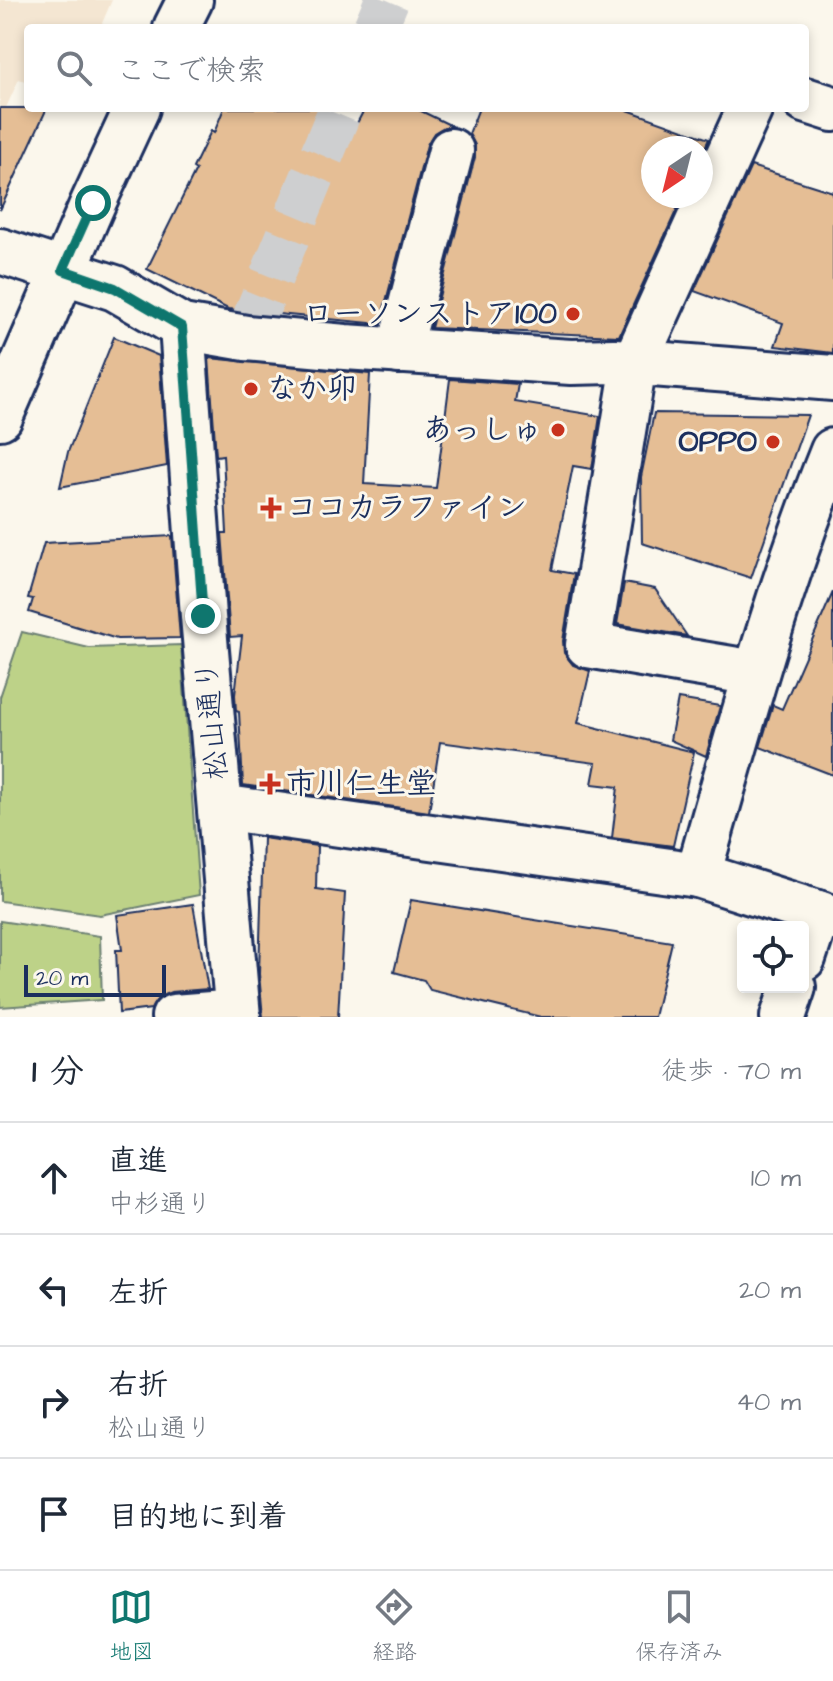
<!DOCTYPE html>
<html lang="ja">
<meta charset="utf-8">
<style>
body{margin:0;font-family:"Architects Daughter","Klee One",sans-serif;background:#f2f2f3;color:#1f2937}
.controls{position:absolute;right:24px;bottom:24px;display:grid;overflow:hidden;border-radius:8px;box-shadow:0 4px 12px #0003}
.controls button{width:72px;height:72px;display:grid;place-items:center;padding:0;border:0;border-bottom:2px solid #e0e1e3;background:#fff;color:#1f2937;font:40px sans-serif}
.compass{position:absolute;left:641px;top:136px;width:72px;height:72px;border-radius:50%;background:#fff;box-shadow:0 4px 12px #0003;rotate:215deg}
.scale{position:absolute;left:24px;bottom:20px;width:142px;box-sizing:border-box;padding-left:8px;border:4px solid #1b2f5e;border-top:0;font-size:22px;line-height:28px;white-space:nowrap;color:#1b2f5e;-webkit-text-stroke:6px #fbf7ec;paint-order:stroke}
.stop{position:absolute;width:24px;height:24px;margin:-18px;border:6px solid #0f766e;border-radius:50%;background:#fff}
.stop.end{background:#0f766e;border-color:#fff;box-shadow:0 2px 8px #0008}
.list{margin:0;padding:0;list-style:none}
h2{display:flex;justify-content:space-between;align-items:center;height:104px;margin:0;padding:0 32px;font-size:34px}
h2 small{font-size:26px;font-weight:400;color:#747a83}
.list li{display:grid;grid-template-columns:52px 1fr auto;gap:24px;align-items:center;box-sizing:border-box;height:112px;padding:0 32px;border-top:2px solid #e0e1e3}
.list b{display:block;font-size:30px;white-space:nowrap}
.list p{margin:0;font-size:26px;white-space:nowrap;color:#747a83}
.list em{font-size:26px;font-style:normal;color:#747a83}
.icon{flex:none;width:44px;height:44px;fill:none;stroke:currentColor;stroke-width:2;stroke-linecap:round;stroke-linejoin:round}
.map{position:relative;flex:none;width:833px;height:1017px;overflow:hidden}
.search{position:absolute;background:#fff;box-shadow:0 4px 12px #0003;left:24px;right:24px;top:24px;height:88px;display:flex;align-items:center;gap:20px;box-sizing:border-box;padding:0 28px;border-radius:8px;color:#747a83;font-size:30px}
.sheet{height:552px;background:#fff}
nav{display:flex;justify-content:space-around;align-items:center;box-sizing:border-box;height:112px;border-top:2px solid #e0e1e3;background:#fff;font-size:22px;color:#747a83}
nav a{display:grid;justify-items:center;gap:4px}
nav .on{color:#0f766e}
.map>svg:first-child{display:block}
.built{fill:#f4e6d2}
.green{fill:#bdd288;stroke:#6c8073;stroke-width:2}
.building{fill:#e5be95;stroke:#1b2f5e;stroke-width:2}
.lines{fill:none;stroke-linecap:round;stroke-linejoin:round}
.minor-tunnel{stroke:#cecfd0;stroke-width:44;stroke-dasharray:44 22;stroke-linecap:butt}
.minor-casing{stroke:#1b2f5e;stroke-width:50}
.major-casing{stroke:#1b2f5e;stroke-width:50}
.minor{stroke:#fbf7ec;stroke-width:44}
.major{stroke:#fbf7ec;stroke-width:44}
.route{stroke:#0f766e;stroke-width:10}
.poi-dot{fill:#c8321e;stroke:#fbf7ec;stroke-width:3}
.labels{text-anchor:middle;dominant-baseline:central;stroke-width:6;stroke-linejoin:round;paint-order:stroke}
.poi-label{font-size:30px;font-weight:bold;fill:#1b2f5e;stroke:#fbf7ec;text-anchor:end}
.street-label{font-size:30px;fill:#1b2f5e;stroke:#fbf7ec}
</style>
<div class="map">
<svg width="833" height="1017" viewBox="0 0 833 1017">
<rect width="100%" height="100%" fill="#fbf7ec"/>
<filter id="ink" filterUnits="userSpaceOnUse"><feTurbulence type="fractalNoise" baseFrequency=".0125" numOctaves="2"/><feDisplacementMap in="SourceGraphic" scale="16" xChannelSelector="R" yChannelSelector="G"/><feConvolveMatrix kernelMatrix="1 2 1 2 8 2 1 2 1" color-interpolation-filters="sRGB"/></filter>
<g filter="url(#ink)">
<polygon class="built" points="0,0 112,0 100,28 28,28 28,82 19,79 0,121"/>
<g class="green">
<polygon points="22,632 89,648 181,645 199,895 100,915 0,901 0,697"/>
<polygon points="0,921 100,936 102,1000 0,1007"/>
</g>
<g class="building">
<polygon points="0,108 47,108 0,210"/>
<polygon points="224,108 317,108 355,127 365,108 415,108 454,127 444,127 434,133 427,145 380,324 228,309 147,269 196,170 193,168 211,131 214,133"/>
<polygon points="479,108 622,108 709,139 701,156 701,148 653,148 653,196 683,196 619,336 431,328 475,157 475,145 469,134"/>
<polygon points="751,166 833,192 833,353 775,346 783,323 694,291"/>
<polygon points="114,337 159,356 167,466 60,487 68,452"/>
<polygon points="209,358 370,374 364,484 436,488 450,379 518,384 515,402 600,416 592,469 573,466 552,570 574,574 563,641 564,653 573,665 590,671 578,723 694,752 673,846 612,838 618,787 592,784 596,763 440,742 429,812 243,785 239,712 236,711 235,695 242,636 230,637 222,533 227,533 223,455 216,456"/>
<polygon points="654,413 808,415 751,578 642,543 641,477"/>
<polygon points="172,536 180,638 117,639 29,612 33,599 28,598 44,543"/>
<polygon points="624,583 655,589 687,636 617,624"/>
<polygon points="833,592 833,775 760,747 773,705 782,709"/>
<polygon points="678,699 720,706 706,756 670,740"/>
<polygon points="263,838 317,846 316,889 345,893 338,1017 263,1017 259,974"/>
<polygon points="411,900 672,942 654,1017 541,1017 430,990 424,980 394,972"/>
<polygon points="193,904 208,989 171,992 159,997 151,1009 119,1013 116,950 122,950 117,915"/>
</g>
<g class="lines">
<g class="minor-tunnel">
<polyline points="375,28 387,0"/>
<polyline points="246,338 341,108"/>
</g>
<defs>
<g id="minor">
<polyline points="805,100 833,109"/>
<polyline points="750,108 634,364 588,645 755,673"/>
<polyline points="0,251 115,288 182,327 246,338 345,347 571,362 614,361 833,378"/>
<polyline points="182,327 203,616 238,1017"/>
<polyline points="399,351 451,151"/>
<polyline points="220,807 698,875 833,918"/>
<path d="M698,875c41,-144 79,-285 135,-424"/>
<polyline points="803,958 818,913"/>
<polyline points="174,1017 237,1012"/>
<polyline points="783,1017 793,987"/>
</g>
<g id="major">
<polyline points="176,28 190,0"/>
<polyline points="0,417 93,203 137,108"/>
</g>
</defs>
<use href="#minor" class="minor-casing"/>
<use href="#major" class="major-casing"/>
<use href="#minor" class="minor"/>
<use href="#major" class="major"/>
</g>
</g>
<g class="lines" filter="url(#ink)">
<polyline class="route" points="93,203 63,270 115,288 182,327 203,616"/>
</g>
<g class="poi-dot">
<circle cx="573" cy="314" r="8"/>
<circle cx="251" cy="389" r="8"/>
<circle cx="558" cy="430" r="8"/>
<circle cx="773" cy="442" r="8"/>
<path d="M267 496h8v8h8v8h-8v8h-8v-8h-8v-8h8z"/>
<path d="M266 772h8v8h8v8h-8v8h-8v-8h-8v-8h8z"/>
</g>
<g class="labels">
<g class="poi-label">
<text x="557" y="314">ローソンストア100</text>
<text x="267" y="389" text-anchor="start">なか卯</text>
<text x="542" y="430">あっしゅ</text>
<text x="757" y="442">OPPO</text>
<text x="287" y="508" text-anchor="start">ココカラファイン</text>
<text x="286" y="784" text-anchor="start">市川仁生堂</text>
</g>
<g class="street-label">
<text transform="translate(212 720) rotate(-95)">松山通り</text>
</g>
</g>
</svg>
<div class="controls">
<button><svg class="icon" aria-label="locate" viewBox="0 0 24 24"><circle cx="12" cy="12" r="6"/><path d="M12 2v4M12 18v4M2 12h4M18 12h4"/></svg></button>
</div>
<svg class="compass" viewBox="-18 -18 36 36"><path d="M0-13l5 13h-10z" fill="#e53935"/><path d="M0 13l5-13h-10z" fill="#747a83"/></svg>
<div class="scale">20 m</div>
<div class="stop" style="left:93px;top:203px"></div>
<div class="stop end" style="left:203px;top:616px"></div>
<div class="search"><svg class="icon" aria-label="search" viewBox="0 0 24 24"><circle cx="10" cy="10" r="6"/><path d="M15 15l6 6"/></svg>ここで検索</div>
</div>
<section class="sheet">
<h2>1 分<small>徒歩 · 70 m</small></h2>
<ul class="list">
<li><svg class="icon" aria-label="ahead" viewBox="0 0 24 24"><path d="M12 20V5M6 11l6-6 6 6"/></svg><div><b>直進</b><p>中杉通り</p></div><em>10 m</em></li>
<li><svg class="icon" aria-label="left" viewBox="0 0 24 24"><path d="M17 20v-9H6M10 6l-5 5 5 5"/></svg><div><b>左折</b></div><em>20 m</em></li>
<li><svg class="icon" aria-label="right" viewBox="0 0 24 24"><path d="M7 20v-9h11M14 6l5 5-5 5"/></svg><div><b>右折</b><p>松山通り</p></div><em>40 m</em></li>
<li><svg class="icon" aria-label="arrive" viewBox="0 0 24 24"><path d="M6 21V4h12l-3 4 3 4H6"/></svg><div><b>目的地に到着</b></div></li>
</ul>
</section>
<nav>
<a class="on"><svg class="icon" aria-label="map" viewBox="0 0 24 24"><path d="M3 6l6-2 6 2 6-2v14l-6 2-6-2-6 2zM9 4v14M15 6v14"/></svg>地図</a>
<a><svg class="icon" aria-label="directions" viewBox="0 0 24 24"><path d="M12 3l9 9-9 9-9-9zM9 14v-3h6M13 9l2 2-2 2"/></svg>経路</a>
<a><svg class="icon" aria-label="saved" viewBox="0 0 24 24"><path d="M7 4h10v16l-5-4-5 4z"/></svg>保存済み</a>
</nav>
